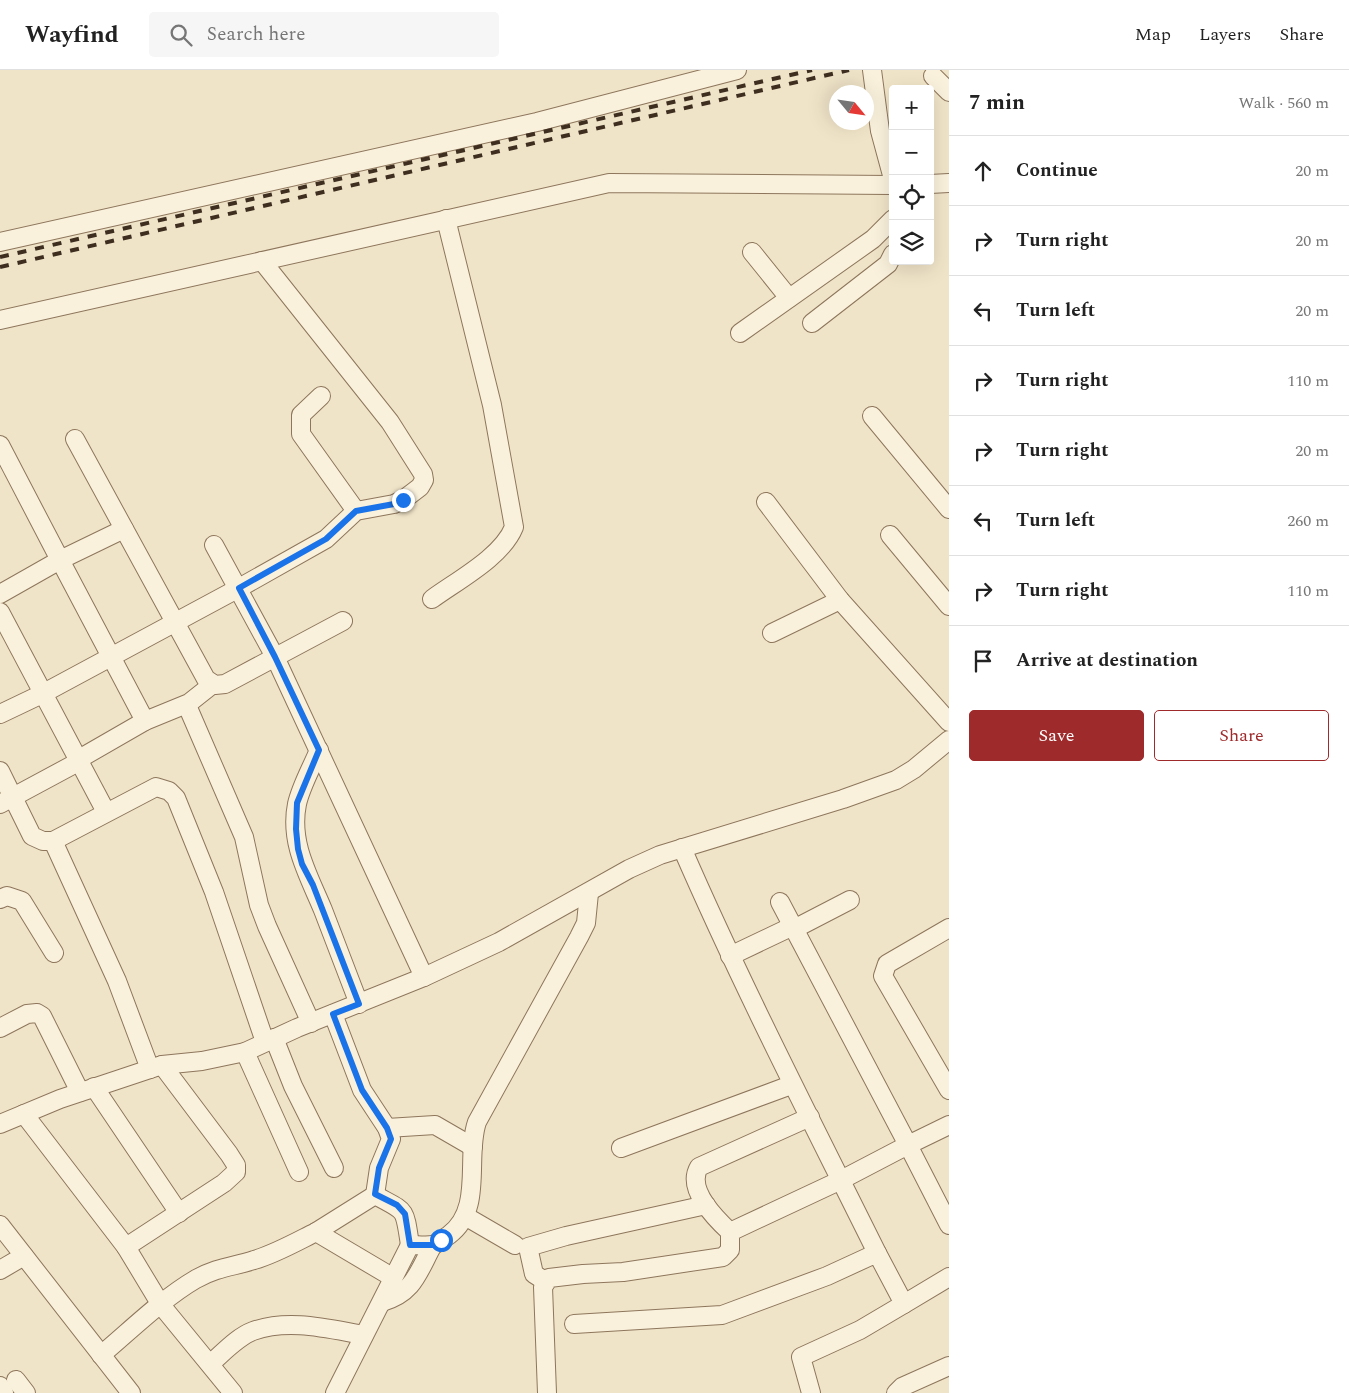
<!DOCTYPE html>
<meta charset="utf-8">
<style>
body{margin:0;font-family:Spectral,serif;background:#f6f6f6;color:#222}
.controls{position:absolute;right:15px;top:15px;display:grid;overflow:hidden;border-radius:5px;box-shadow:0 5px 20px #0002}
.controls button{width:45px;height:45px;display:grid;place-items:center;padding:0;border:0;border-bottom:1px solid #e0e0e0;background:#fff;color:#222;font:25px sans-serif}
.compass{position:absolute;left:829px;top:15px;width:45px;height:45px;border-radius:50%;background:#fff;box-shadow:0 5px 20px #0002;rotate:119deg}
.stop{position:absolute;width:15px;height:15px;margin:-11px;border:4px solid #1a73e8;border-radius:50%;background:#fff}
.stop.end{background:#1a73e8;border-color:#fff;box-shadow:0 1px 5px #0008}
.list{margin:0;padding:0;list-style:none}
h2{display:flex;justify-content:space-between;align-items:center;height:65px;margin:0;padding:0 20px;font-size:21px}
h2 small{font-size:16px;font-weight:400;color:#767676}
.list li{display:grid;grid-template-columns:32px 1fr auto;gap:15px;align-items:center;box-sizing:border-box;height:70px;padding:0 20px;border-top:1px solid #e0e0e0}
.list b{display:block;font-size:19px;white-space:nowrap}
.list em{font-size:16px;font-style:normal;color:#767676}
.actions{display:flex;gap:10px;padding:15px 20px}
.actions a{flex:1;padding:11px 0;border:1px solid #9e2a2b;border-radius:5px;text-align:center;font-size:18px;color:#9e2a2b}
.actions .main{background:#9e2a2b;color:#fff}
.icon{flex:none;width:28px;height:28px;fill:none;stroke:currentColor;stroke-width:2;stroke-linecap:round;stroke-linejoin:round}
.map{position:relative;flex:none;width:949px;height:1323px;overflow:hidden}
header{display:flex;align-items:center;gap:30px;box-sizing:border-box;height:70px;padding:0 25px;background:#fff;border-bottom:1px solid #e0e0e0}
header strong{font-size:24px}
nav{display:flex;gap:28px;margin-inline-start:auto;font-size:18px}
.search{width:350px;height:45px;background:#f6f6f6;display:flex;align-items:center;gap:12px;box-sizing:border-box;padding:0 18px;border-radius:5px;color:#767676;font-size:19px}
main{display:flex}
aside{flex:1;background:#fff}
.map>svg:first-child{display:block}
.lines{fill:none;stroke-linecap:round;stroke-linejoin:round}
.minor-casing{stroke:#8d765c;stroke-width:20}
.minor{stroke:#faf1dc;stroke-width:18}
.rail{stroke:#3d2e20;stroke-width:4;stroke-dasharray:9 9;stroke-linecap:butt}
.route{stroke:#1a73e8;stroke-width:6}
</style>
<header>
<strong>Wayfind</strong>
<div class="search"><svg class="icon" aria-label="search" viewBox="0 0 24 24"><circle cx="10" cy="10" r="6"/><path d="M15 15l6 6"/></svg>Search here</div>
<nav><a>Map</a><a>Layers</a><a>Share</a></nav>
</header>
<main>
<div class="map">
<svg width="949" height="1323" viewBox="0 0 949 1323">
<rect width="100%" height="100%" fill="#f0e4c8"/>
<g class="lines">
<defs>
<g id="minor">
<polyline points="872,0 880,61 893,109"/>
<polyline points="933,6 949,22"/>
<polyline points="930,114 949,113"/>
<polyline points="0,172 537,52 737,0"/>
<polyline points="752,182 789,228"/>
<polyline points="0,250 609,113 893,115"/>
<polyline points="812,253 888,194 893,184"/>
<polyline points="740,263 873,169 893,149"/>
<polyline points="321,326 301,345 301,364 356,441"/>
<polyline points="872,346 949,439"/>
<polyline points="75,369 206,609 215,615 225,614 343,551"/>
<polyline points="0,375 60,490 0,524"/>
<polyline points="766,432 840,530 949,652"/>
<polyline points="124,459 60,490 145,651"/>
<polyline points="890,465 949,536"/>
<polyline points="214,475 275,587 424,907"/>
<path d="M432,529c26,-19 70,-42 82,-72l-22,-122 -46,-186"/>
<polyline points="0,542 106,742"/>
<polyline points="772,563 840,530"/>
<polyline points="189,640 244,767 259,835 267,856 311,953"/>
<polyline points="0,644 42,624 239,518 326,469 356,441 394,434 403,430 420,417 424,410 423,404 390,352 262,191"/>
<path d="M319,680c-7,17 -18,36 -22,54 -8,39 12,72 26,106 12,31 24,62 36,94"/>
<polyline points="79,689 145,651 189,633 213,614"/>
<polyline points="0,701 32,766 43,771 53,771 117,911 150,999"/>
<polyline points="0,734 80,691"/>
<polyline points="53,771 156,717 169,721 176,728 214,822 265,972"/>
<path d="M682,778c60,138 128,270 195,405"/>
<polyline points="0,829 7,826 22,831 54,883"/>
<polyline points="949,858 887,894 883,906 949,1020"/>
<polyline points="794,859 850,830"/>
<polyline points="730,886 793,856"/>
<polyline points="333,944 362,1020 387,1058 391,1069 379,1098 375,1125"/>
<polyline points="0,958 27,944 37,943 42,946 80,1022"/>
<polyline points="274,968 293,1016 334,1098"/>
<polyline points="245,982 299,1102"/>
<polyline points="94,1017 179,1143"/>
<polyline points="24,1044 126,1177 161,1235 233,1323"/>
<polyline points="0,1054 60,1029 162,995 202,991 245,982 297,958 424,907 499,872 629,799 660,785 843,729 896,710 914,699 949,670"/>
<polyline points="949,1055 908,1075 949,1155"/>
<polyline points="387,1058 435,1055 473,1077"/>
<polyline points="621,1078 791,1015"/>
<polyline points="465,1146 515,1175"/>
<polyline points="0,1155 131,1323"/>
<path d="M316,1162l59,-37c32,18 29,11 35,50"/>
<path d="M730,1162c-15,-14 -44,-43 -31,-65l111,-50"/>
<polyline points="126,1177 224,1113 236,1102 236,1095 229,1084 162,995"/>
<polyline points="0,1200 24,1186"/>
<polyline points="545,1211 534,1204 528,1177 566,1166 706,1135"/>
<path d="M382,1232c32,-9 36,-30 51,-57"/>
<polyline points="574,1254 722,1245 827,1206 877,1183 904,1234 949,1207"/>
<path d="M101,1285c31,-26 61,-56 95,-76 22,-12 36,-12 58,-19 21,-6 42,-18 62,-28l76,45"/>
<path d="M210,1294c13,-11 27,-27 43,-33 36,-13 76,-2 111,4"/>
<polyline points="16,1310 26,1323"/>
<polyline points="0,1316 4,1323"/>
<path d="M335,1323l75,-148c7,0 16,1 23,0 6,-2 11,-7 16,-10 35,-26 16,-78 28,-113l102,-185 7,-14 3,-30"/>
<polyline points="547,1323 543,1217 549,1208 583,1204 623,1202 723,1187 730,1180 730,1162 841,1110 908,1075 780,832"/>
<polyline points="811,1323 801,1287 860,1260 904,1234"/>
<polyline points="896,1323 902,1317 949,1296"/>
</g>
</defs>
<use href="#minor" class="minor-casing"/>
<use href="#minor" class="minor"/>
<g class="rail">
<polyline points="0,187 812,0"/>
<polyline points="0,197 849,0"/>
</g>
</g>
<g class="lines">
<polyline class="route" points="403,430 394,434 356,441 326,469 239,518 275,587 319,680 297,733 296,759 298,779 302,794 313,815 359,934 333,944 362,1020 387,1058 391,1069 379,1098 375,1124 397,1135 405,1144 410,1175 433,1175 441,1170"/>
</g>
</svg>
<div class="controls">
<button>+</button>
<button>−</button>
<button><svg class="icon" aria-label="locate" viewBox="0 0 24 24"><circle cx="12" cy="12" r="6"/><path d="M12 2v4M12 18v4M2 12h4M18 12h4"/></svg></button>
<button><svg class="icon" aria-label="layers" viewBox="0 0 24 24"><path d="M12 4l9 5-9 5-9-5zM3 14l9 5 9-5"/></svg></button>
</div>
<svg class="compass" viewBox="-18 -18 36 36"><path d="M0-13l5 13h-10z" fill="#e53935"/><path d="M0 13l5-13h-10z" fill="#767676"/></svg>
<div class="stop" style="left:441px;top:1170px"></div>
<div class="stop end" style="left:403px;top:430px"></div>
</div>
<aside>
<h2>7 min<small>Walk · 560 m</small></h2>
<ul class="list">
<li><svg class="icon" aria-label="ahead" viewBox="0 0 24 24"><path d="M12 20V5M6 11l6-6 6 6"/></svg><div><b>Continue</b></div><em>20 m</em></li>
<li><svg class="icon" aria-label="right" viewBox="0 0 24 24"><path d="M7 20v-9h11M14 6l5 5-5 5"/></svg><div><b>Turn right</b></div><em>20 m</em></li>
<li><svg class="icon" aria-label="left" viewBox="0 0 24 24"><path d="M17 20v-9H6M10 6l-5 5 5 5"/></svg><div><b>Turn left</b></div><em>20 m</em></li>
<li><svg class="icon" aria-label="right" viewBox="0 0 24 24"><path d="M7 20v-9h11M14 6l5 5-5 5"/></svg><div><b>Turn right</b></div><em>110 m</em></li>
<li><svg class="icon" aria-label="right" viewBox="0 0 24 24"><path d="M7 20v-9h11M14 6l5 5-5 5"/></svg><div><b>Turn right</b></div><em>20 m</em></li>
<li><svg class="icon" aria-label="left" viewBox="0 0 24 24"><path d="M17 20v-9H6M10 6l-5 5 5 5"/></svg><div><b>Turn left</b></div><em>260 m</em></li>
<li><svg class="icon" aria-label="right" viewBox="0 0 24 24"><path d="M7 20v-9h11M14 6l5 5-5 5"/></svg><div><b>Turn right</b></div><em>110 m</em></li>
<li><svg class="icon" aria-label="arrive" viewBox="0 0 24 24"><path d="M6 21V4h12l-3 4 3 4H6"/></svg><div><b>Arrive at destination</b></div></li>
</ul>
<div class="actions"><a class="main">Save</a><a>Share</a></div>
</aside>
</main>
